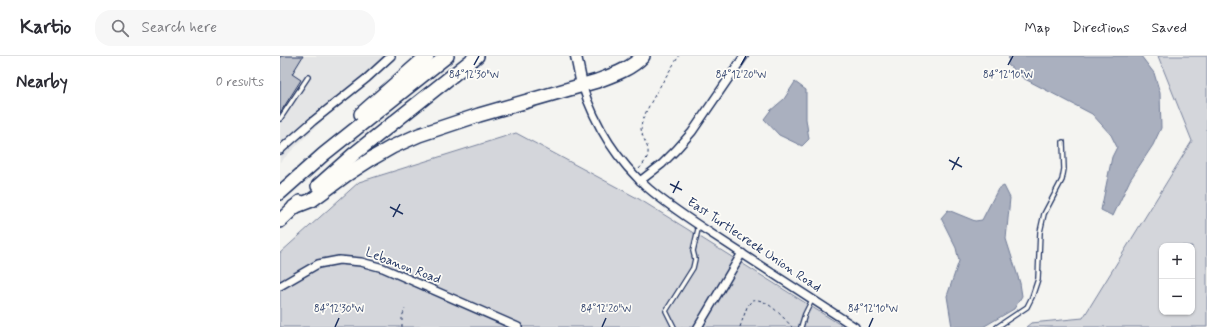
<!DOCTYPE html>
<meta charset="utf-8">
<style>
body{margin:0;font-family:Mynerve,sans-serif;background:#f7f7f7;color:#2b2b33}
.controls{position:absolute;right:12px;bottom:12px;display:grid;overflow:hidden;border-radius:8px;box-shadow:0 1px 3px #0004}
.controls button{width:36px;height:36px;display:grid;place-items:center;padding:0;border:0;border-bottom:1px solid #e1e1e2;background:#fff;color:#2b2b33;font:20px sans-serif}
.list{margin:0;padding:0;list-style:none}
h2{display:flex;justify-content:space-between;align-items:center;height:52px;margin:0;padding:0 16px;font-size:17px}
h2 small{font-size:13px;font-weight:400;color:#7c7c81}
.icon{flex:none;width:22px;height:22px;fill:none;stroke:currentColor;stroke-width:2;stroke-linecap:round;stroke-linejoin:round}
.map{position:relative;flex:none;width:927px;height:271px;overflow:hidden}
header{display:flex;align-items:center;gap:24px;box-sizing:border-box;height:56px;padding:0 20px;background:#fff;border-bottom:1px solid #e1e1e2}
header strong{font-size:19px}
nav{display:flex;gap:22px;margin-inline-start:auto;font-size:14px}
.search{width:280px;height:36px;background:#f7f7f7;display:flex;align-items:center;gap:10px;box-sizing:border-box;padding:0 14px;border-radius:16px;color:#7c7c81;font-size:15px}
main{display:flex}
aside{flex:1;background:#fff}
.map>svg:first-child{display:block}
.built{fill:#e4e5e6}
.green{fill:#d4d6db;stroke:#78829c;fill-rule:evenodd}
.water{fill:#aab0bf;stroke:#717c98}
.building{fill:#bfc3cc;stroke:#1b2f5e}
.lines{fill:none;stroke-linecap:round;stroke-linejoin:round}
.lane-casing{stroke:#1b2f5e;stroke-width:6}
.street-casing{stroke:#1b2f5e;stroke-width:10}
.secondary-casing{stroke:#1b2f5e;stroke-width:13}
.highway-casing{stroke:#1b2f5e;stroke-width:16}
.path{stroke:#1b2f5e;stroke-width:1;stroke-dasharray:3 3;stroke-linecap:butt}
.lane{stroke:#fdfcf7;stroke-width:3.5}
.street{stroke:#fdfcf7;stroke-width:7}
.secondary{stroke:#fdfcf7;stroke-width:10}
.highway{stroke:#fdfcf7;stroke-width:13}
.ticks{fill:none;stroke:#1b2f5e;stroke-width:1.5}
.labels{text-anchor:middle;dominant-baseline:central;stroke-width:3.5;stroke-linejoin:round;paint-order:stroke}
.street-label{font-size:13px;fill:#1b2f5e;stroke:#fdfcf7}
.ticks-label{font-size:10px;text-anchor:middle;fill:#1b2f5e;stroke:#fdfcf7;stroke-width:3.5;stroke-linejoin:round;paint-order:stroke}
</style>
<header>
<strong>Kartio</strong>
<div class="search"><svg class="icon" aria-label="search" viewBox="0 0 24 24"><circle cx="10" cy="10" r="6"/><path d="M15 15l6 6"/></svg>Search here</div>
<nav><a>Map</a><a>Directions</a><a>Saved</a></nav>
</header>
<main>
<aside>
<h2>Nearby<small>0 results</small></h2>
<ul class="list">
</ul>
</aside>
<div class="map">
<svg width="927" height="271" viewBox="0 0 927 271">
<rect width="100%" height="100%" fill="#f4f4f1"/>
<filter id="ink" filterUnits="userSpaceOnUse"><feTurbulence type="fractalNoise" baseFrequency=".025" numOctaves="2"/><feDisplacementMap in="SourceGraphic" scale="8" xChannelSelector="R" yChannelSelector="G"/><feConvolveMatrix kernelMatrix="1 2 1 2 8 2 1 2 1" color-interpolation-filters="sRGB"/></filter>
<g filter="url(#ink)">
<polygon class="built" points="0,0 108,0 0,106"/>
<g class="green">
<path d="M878,0h49v271h-181l5,-4 52,-5 109,-177zM882,190h30v66h-30z"/>
<polygon points="236,77 359,143 564,271 0,271 0,197 79,126"/>
</g>
<g class="water">
<polygon points="729,0 861,0 874,17 880,37 881,72 873,89 850,124 833,160 821,154 832,101 837,91 831,79 812,58 743,22 728,9"/>
<polygon points="515,26 526,34 526,63 529,83 522,90 499,79 484,63 490,55 504,43"/>
<polygon points="724,130 730,142 726,183 740,227 742,240 734,253 703,271 672,271 667,240 679,205 676,192 661,162 668,154 695,165 702,164 718,133"/>
</g>
<polygon class="building" points="0,0 23,0 12,18 21,24 0,57"/>
<g class="lines">
<defs>
<g id="lane">
<polyline points="0,63 28,21"/>
<polyline points="394,271 386,255 413,212 415,203 413,195 419,169"/>
<polyline points="521,271 525,258 532,244"/>
<polyline points="717,271 747,251 752,241 758,223 760,176 764,158 782,124 784,113 783,86"/>
</g>
<g id="street">
<path d="M302,29c13,40 35,76 67,104 27,23 59,42 89,62 39,25 78,51 117,76"/>
<polyline points="0,94 33,65 87,22 111,0"/>
<polyline points="360,125 382,108 396,94 412,76 464,0"/>
<polyline points="0,230 38,208 59,204 81,206 103,212 238,271"/>
<polyline points="418,271 462,197"/>
</g>
<polyline id="secondary" points="296,0 302,29"/>
<g id="highway">
<polyline points="81,58 147,0"/>
<polyline points="38,130 74,98 197,0"/>
<polyline points="0,137 44,98 167,0"/>
<path d="M14,151l18,-7 34,-25 25,-16 21,-12 27,-12 60,-20 118,-34c16,-6 34,-12 46,-25"/>
<polyline points="0,165 20,146"/>
</g>
</defs>
<use href="#lane" class="lane-casing"/>
<use href="#street" class="street-casing"/>
<use href="#secondary" class="secondary-casing"/>
<use href="#highway" class="highway-casing"/>
<g class="path">
<path d="M359,113c10,-12 12,-16 5,-30 -2,-4 -3,-8 -3,-12 1,-14 29,-57 38,-71"/>
<polyline points="122,271 122,261 125,253"/>
<path d="M460,271l7,-20 5,-7c14,-3 31,17 40,27"/>
</g>
<use href="#lane" class="lane"/>
<use href="#street" class="street"/>
<use href="#secondary" class="secondary"/>
<use href="#highway" class="highway"/>
</g>
</g>
<path class="ticks" d="M194,9l5,-9M461,9l5,-9M728,9l5,-9M669,104l13,7M672,114l7,-13M390,128l12,6M393,137l6,-12M110,151l13,7M113,161l7,-13M55,271l4,-9M322,271l4,-9M589,271l4,-9"/>
<g class="labels">
<g class="street-label">
<text transform="translate(474 189) rotate(34)">East Turtlecreek Union Road</text>
<text transform="translate(123 210) rotate(21)">Lebanon Road</text>
</g>
</g>
<g class="ticks-label">
<text x="194" y="22">84°12'30"W</text>
<text x="461" y="22">84°12'20"W</text>
<text x="728" y="22">84°12'10"W</text>
<text x="59" y="256">84°12'30"W</text>
<text x="326" y="256">84°12'20"W</text>
<text x="593" y="256">84°12'10"W</text>
</g>
</svg>
<div class="controls">
<button>+</button>
<button>−</button>
</div>
</div>
</main>
